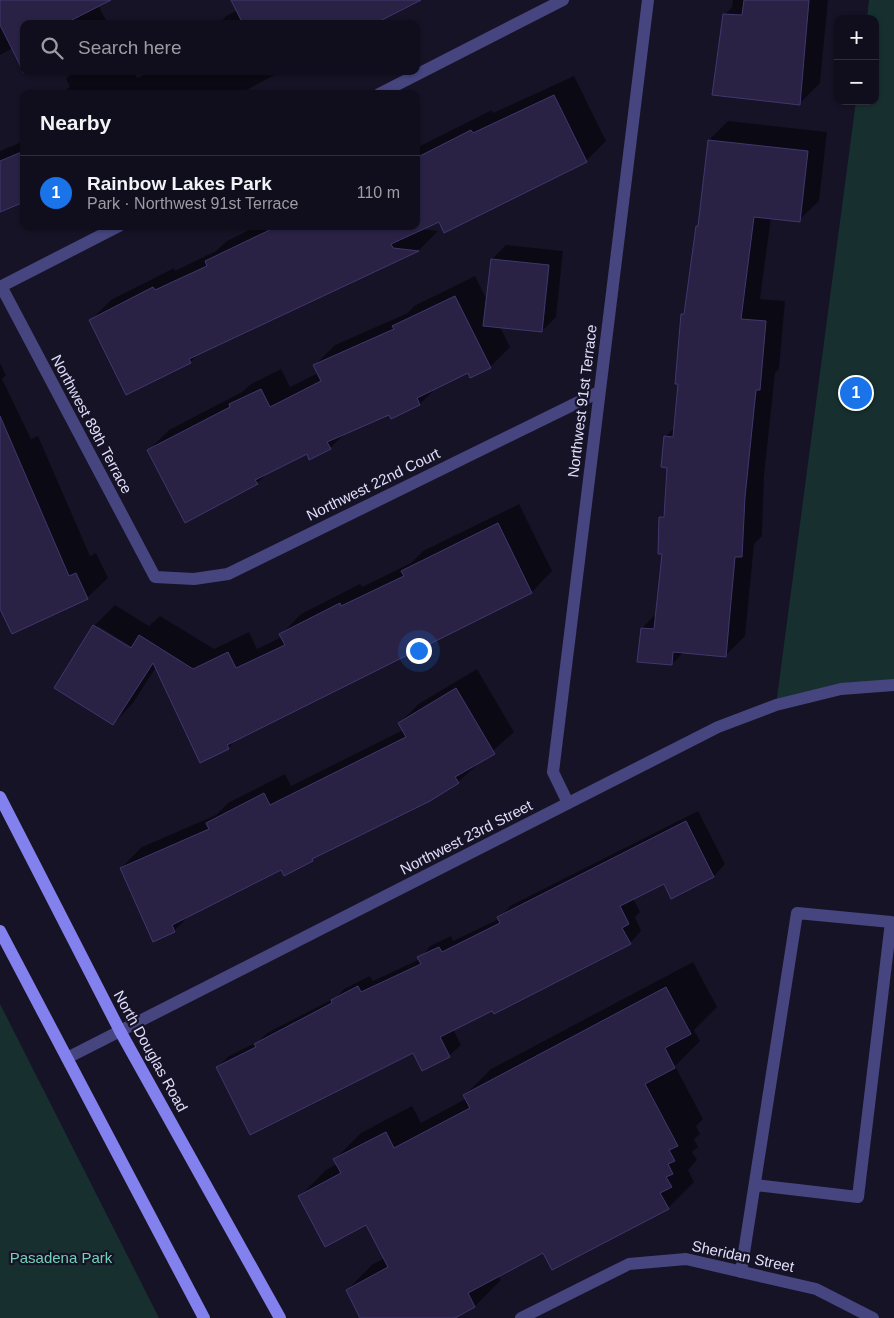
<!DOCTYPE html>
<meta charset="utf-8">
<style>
body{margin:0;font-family:Helvetica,sans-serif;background:#1e1c29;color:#f1f3f6}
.controls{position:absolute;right:15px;top:15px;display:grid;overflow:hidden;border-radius:10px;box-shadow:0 1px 4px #0004}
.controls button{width:45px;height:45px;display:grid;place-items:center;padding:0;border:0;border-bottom:1px solid #302e3b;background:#100e1c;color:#f1f3f6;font:25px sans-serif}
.you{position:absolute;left:418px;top:650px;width:18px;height:18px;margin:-12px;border:4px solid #fff;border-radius:50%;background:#1a73e8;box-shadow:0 0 0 8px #1a73e833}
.badge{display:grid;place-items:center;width:32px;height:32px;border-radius:50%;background:#1a73e8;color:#fff;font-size:16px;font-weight:700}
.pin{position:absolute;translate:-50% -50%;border:2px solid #fff;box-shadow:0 1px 5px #0006}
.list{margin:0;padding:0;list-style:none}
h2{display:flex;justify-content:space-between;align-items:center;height:65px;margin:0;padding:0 20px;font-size:21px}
h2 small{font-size:16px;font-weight:400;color:#9c9ca3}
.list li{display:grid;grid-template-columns:32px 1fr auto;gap:15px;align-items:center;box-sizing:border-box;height:75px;padding:0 20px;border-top:1px solid #302e3b}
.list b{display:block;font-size:19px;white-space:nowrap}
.list p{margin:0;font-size:16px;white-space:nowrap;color:#9c9ca3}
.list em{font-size:16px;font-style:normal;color:#9c9ca3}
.icon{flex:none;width:28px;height:28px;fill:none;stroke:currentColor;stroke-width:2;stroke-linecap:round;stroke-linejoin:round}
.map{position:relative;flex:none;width:894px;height:1318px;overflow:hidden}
.search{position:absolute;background:#100e1c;box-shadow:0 1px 4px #0004;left:20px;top:20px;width:400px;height:55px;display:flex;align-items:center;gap:12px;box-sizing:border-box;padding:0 18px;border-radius:10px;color:#9c9ca3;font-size:19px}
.panel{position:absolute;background:#100e1c;box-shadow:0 1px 4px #0004;left:20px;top:90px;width:400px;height:140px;border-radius:10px}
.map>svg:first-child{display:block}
.green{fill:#17302f}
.shadow{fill:#0007;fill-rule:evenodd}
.building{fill:#292245;stroke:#41376e}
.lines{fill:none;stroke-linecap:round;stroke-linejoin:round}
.service{stroke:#46457f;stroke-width:12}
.minor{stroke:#46457f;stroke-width:12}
.secondary{stroke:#8381ee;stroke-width:12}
.labels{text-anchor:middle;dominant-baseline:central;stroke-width:4.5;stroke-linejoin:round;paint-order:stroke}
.street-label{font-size:15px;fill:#e0ddfa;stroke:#161326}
.park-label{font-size:15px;fill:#72d2b9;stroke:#161326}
</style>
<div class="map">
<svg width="894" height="1318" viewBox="0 0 894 1318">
<rect width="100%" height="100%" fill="#161326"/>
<g class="green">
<polygon points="869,0 894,0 894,685 776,705 856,101 875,101 875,19 867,19"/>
<polygon points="0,1004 159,1318 0,1318"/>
</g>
<g class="shadow">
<polygon points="0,0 108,0 98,5 108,24 24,24 13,48 0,55"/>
<polygon points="232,0 419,0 373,24 219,24 226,16 238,10"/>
<polygon points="733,0 828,0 820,83 799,104 725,14 732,7"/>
<polygon points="69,71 134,71 137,78 152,71 282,71 239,94 61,94 70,87 66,79 71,74"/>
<polygon points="574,76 606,141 586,161 421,229 438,231 419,250 200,353 190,362 91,320 111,300 174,268 175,271 216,251 227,241 257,226 416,226 416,148 492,110 493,113"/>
<polygon points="728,121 827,132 819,201 799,220 771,217 760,299 785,301 779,369 775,373 764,476 762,536 754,544 745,636 725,656 684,652 672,664 642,628 657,613 663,553 660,518 666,512 668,467 665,437 675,427 680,383 682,314 686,310 697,227 699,224 709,140"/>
<polygon points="24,141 24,200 0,211 0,151"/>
<polygon points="506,245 563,251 556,317 542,331 500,327 510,347 490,367 468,371 438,386 420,404 391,417 390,413 346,433 330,448 307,453 269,472 257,483 149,450 169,430 242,392 251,384 281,369 290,387 318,373 315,365 335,345 408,313 414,306 475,276 487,300 492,259"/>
<polygon points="0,363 6,375 2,379 31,439 38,436 90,556 96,553 108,578 87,598 0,606"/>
<path d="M519,504l33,67 -20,21 -294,146 -10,10 -72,-81 -23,36 -20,21 -58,-37 39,-61 21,-21 34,21 11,-10 54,33 35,-17 8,17 25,-12 -1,-2 20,-21 59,-30 2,3 49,-24 12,-12zM98,626l39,24 -2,2 -37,-23z"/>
<polygon points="477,669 514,732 458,782 285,874 282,868 191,914 174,931 121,868 142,847 216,815 228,803 285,774 291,786 403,730 399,723 420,703"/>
<polygon points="698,811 725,864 714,876 672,897 665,882 633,898 640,912 635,917 641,931 630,943 453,1029 461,1045 449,1056 414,1051 217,1067 229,1056 259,1041 267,1033 335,998 344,989 370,976 373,981 420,959 430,946 451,936 453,941 499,919 510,906"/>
<polygon points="693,962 717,1007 694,1030 700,1041 675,1066 703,1119 696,1126 700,1134 694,1139 698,1147 692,1152 697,1160 688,1170 694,1182 668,1208 543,1251 498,1275 501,1280 475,1306 452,1318 362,1318 347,1290 373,1264 385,1258 367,1224 300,1196 326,1170 337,1164 335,1159 361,1133 412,1106 421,1123 467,1098 465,1095 491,1069"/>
</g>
<g class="building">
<polygon points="0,0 111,0 64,24 24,24 24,73 0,25"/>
<polygon points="231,0 421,0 374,24 243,24"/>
<polygon points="744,0 809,0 800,105 712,95 723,14 742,15"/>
<polygon points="554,95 587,162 444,233 439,222 391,244 393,248 419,251 189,359 191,363 126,395 89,320 153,287 155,290 207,266 205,261 278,226 416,226 416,158 471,130 473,133"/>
<polygon points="708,140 808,151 800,222 754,217 741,319 766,321 760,390 756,390 745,497 742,557 735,557 726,657 673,652 672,665 637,662 641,628 654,629 662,554 658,554 659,517 664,517 667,468 661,467 664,436 673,437 678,384 675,384 681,314 684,314 696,226 698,226"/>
<polygon points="24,151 24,202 0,212 0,161"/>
<polygon points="491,259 549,265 542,332 483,326"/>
<polygon points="455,296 491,368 470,378 468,373 417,398 420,405 391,419 389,415 327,442 331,449 309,460 307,454 255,480 258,484 185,523 147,450 230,407 229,404 261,389 270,407 321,381 313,365 394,329 392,326"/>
<polygon points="0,416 69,576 76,573 88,599 12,634 0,609"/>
<polygon points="498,523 532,593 227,745 229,749 200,763 153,663 113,725 54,688 93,625 131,648 139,635 193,669 228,652 236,668 285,645 279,634 340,603 341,606 404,576 401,571"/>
<polygon points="456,688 495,754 455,777 459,783 430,801 312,859 313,861 284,876 281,870 172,925 175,932 153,942 120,868 209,829 206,823 264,793 270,805 406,737 398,723"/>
<polygon points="686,821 714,877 671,899 664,884 620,906 629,924 622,928 631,944 494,1014 492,1011 440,1037 450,1057 422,1071 413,1053 250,1135 216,1067 256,1047 254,1044 332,1003 331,1000 358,986 361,992 421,964 417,957 439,947 442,952 500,923 497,917"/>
<polygon points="666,987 691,1034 665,1048 675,1068 645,1084 678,1146 669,1150 675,1161 668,1164 673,1174 666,1177 672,1187 660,1193 669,1209 552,1270 543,1253 468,1293 475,1307 455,1318 360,1318 346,1290 388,1267 366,1225 325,1247 298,1196 341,1173 333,1159 386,1132 394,1148 470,1108 463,1095"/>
</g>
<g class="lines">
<polyline class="service" points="741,1272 797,913 891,922 858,1197 755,1185"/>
<g class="minor">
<polyline points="379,94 563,0"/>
<polyline points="1,286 155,577 194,579 228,574 599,392"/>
<polyline points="0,287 119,226"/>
<polyline points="568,803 553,772 648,0"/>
<polyline points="67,1058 718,727 776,705 841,689 894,685"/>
<polyline points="521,1318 629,1264 686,1259 816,1289 873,1318"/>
</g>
<g class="secondary">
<polyline points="0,797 120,1031 280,1318"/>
<polyline points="0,931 204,1318"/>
</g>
</g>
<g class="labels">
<g class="street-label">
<text transform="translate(582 401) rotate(-83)">Northwest 91st Terrace</text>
<text transform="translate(92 424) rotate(62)">Northwest 89th Terrace</text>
<text transform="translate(373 484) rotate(-26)">Northwest 22nd Court</text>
<text transform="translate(466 837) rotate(-27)">Northwest 23rd Street</text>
<text transform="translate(151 1051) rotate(61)">North Douglas Road</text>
<text transform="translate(743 1256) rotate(12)">Sheridan Street</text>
</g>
<g class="park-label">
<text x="61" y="1257">Pasadena Park</text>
</g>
</g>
</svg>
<div class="controls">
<button>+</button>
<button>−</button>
</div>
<div class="you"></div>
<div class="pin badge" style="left:856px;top:393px">1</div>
<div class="search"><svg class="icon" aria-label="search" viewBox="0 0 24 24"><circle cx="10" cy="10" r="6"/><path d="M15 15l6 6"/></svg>Search here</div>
<section class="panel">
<h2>Nearby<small></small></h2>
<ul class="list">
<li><span class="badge">1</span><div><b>Rainbow Lakes Park</b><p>Park · Northwest 91st Terrace</p></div><em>110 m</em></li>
</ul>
</section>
</div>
